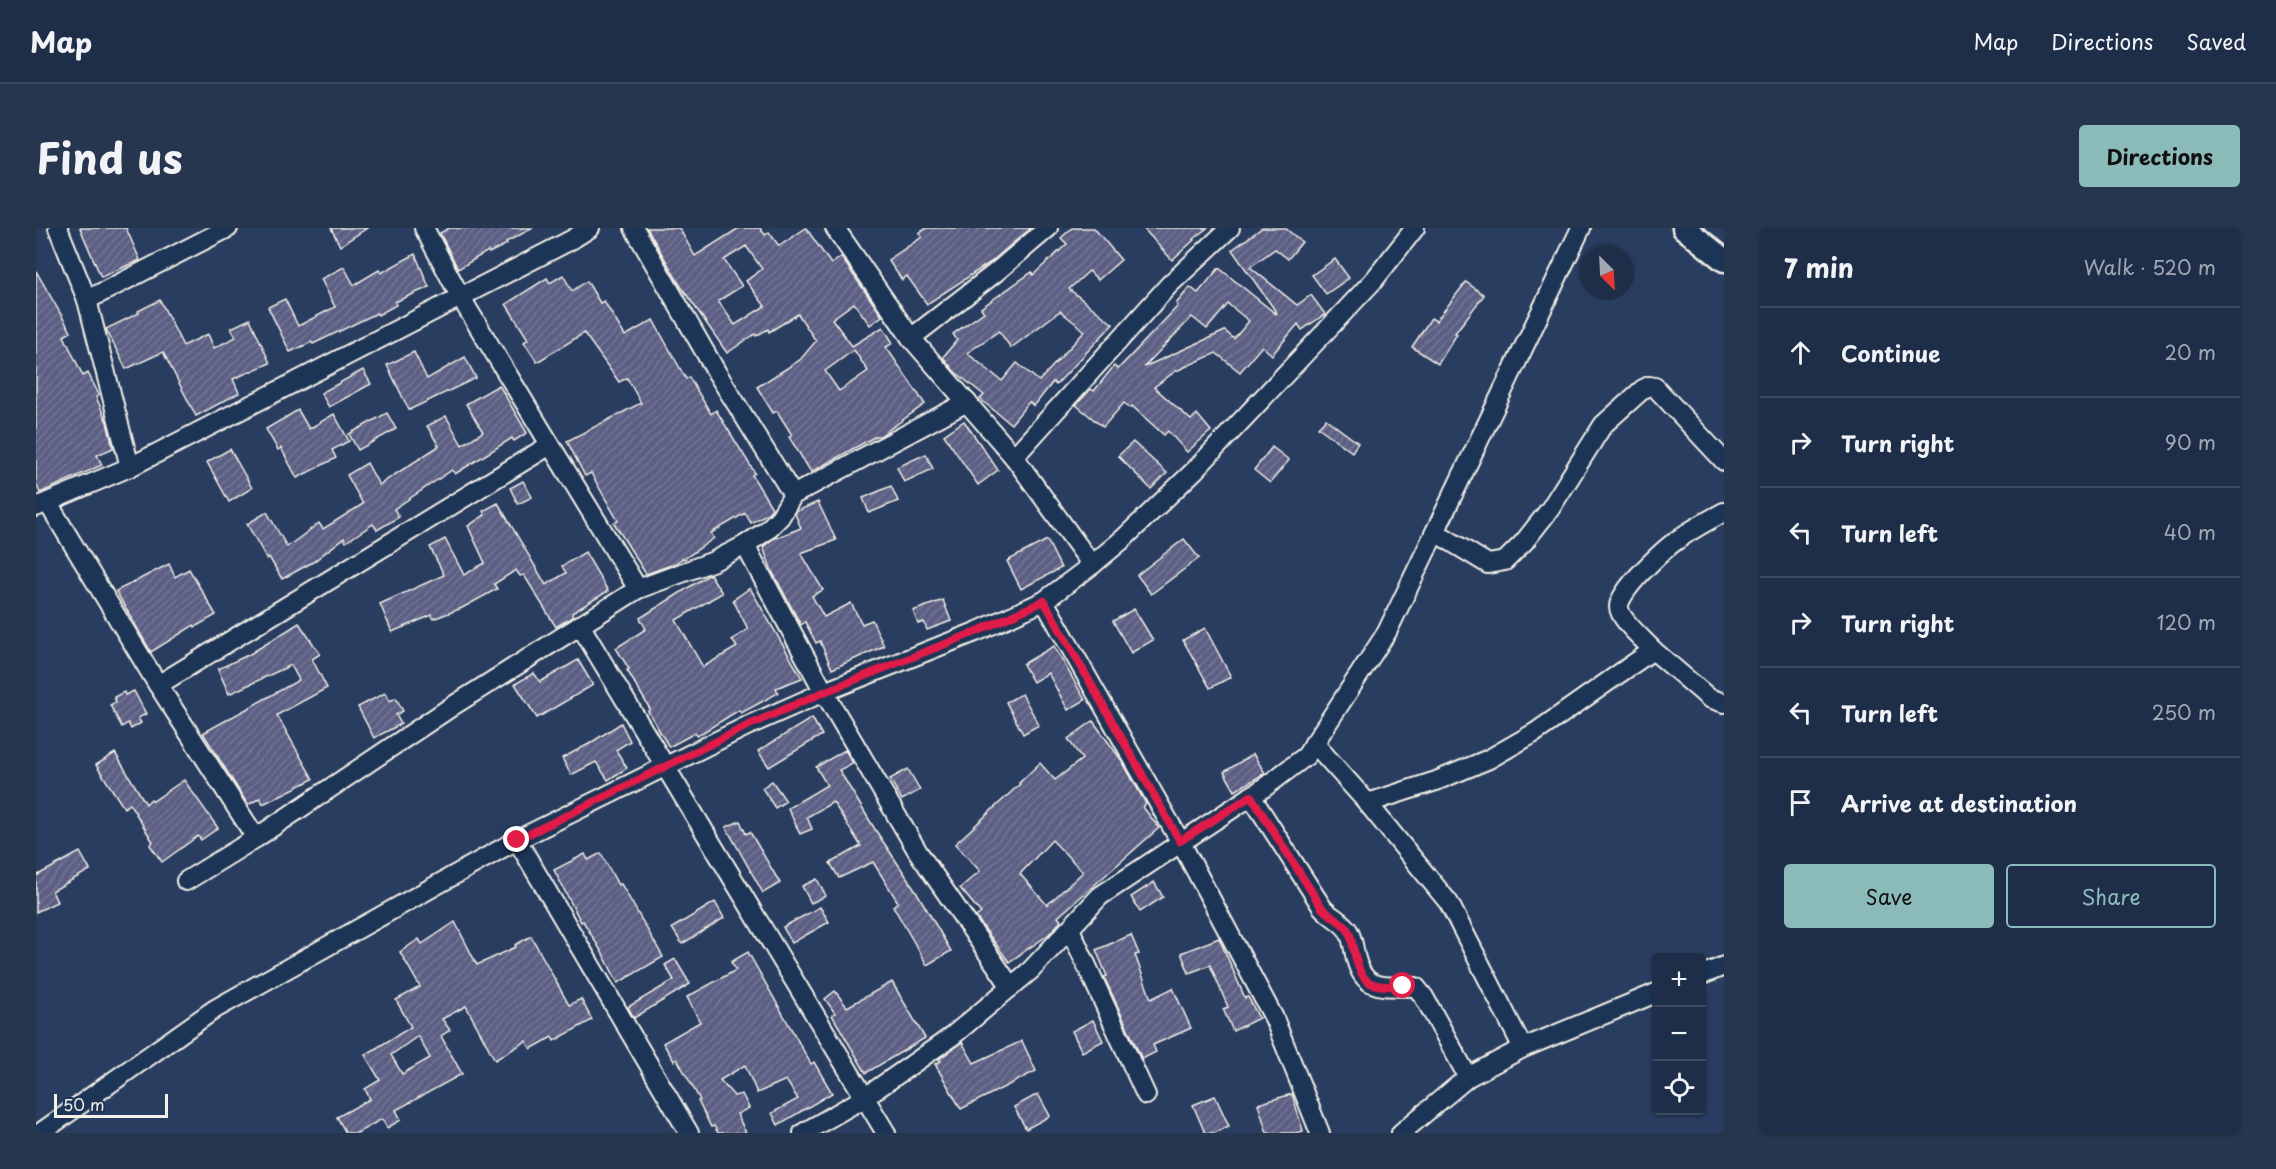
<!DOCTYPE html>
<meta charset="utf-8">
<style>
body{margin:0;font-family:"Playpen Sans",sans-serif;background:#27364f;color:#f1f3f6}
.controls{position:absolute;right:18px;bottom:18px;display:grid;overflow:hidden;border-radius:6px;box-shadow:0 2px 4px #0004}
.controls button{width:54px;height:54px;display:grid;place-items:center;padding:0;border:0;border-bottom:2px solid #3c4a60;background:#1f2e48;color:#f1f3f6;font:30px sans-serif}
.compass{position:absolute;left:1544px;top:18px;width:54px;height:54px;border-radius:50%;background:#1f2e48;box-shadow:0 2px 4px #0004;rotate:156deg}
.scale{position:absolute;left:18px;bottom:15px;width:114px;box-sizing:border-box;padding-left:6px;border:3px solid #f4f1e8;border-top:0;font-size:16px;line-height:21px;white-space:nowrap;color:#f4f1e8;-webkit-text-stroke:4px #1d3557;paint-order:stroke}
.stop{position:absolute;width:18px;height:18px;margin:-14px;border:4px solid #e11d48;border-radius:50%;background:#fff}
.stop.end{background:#e11d48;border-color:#fff;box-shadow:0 2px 6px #0008}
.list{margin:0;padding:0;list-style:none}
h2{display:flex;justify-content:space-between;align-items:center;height:78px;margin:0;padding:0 24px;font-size:26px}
h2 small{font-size:20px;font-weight:400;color:#a1a8b4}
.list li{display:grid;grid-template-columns:39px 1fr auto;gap:18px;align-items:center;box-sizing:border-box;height:90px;padding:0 24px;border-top:2px solid #3c4a60}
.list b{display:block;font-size:22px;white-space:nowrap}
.list em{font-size:20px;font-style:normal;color:#a1a8b4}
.actions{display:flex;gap:12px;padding:18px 24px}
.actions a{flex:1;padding:14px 0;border:2px solid #8bbbb9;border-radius:6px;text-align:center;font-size:21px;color:#8bbbb9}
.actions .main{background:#8bbbb9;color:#111}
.icon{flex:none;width:33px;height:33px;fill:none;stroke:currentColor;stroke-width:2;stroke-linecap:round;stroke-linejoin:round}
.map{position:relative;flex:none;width:1688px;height:905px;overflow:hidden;border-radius:6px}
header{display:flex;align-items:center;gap:36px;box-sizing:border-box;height:84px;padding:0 30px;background:#1f2e48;border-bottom:2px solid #3c4a60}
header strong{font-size:28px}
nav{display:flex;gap:33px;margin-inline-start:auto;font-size:21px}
.intro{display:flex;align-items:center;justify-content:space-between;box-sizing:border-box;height:144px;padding:0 36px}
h1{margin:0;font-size:42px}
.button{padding:15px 27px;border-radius:6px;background:#8bbbb9;color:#111;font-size:21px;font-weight:700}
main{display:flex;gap:36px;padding:0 36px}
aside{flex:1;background:#1f2e48;border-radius:6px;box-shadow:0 2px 4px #0004}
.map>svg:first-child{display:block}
.building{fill:url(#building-hatch);stroke:#f4f1e8;stroke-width:1.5;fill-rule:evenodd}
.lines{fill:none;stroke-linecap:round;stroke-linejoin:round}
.minor-casing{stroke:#f4f1e8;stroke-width:22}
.major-casing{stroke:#f4f1e8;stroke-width:27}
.minor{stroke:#1d3557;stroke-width:18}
.major{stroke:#1d3557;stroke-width:22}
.route{stroke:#e11d48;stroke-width:8}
</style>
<header>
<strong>Map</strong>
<nav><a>Map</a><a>Directions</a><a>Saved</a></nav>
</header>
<div class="intro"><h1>Find us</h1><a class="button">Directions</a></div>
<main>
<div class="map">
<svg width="1688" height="905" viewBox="0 0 1688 905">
<defs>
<pattern id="building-hatch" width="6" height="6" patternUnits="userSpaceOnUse" patternTransform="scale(1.5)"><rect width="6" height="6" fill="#5b5e83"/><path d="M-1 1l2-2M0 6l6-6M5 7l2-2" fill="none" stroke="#737695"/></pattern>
</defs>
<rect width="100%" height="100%" fill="#293d60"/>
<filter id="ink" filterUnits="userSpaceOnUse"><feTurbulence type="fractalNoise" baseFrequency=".0167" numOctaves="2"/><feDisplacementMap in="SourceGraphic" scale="12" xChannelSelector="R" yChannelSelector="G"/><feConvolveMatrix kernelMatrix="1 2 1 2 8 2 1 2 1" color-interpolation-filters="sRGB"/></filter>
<g filter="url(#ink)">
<g class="building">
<polygon points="44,0 90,0 104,32 65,49"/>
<polygon points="295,0 331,0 304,18"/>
<polygon points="413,0 497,0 470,14 471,16 453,25 452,23 422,41 404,5"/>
<path d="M611,0h32l16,28 44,-28h21l5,7 4,-3 10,14 27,-18 25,36 10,-7 41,59 -12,9 -16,-22 -22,16 20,27 31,-19 10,16 -7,4 39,57 -45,32h-4l-65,36 -22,-35 3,-2 -15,-24 -4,2 -16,-26 43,-27 16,-19 -18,-27 -29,18 -1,-3 -12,7 -1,-2 -28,19 -47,-68zM710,18l16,23 -16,12 19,25 -30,19 -17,-24 24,-15 -18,-26zM818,122l14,21 -29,20 -14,-20z"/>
<polygon points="891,0 995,0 955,34 891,76 871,48 866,52 852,32 886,9 883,5"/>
<path d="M1036,0h22l27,32 -23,20 -9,-9 -20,18 44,35 -57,61 -3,-3 -19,24 -5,-4 -18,22 -31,-25 4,-4 -30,-24 -11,-14 14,-17 -4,-6 31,-22 -3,-4 51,-36 1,3 34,-31 -6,-6zM1024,83l25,20 -46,50 -22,-18 -15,18 -35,-28 32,-22 12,17z"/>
<polygon points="1107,0 1171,0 1157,11 1158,12 1136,32"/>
<path d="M1226,0h23l17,14 -14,17 -13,-10 -25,18 47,38 14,-10 14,19 -23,16 -4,-6 -26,31 -10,-9 -22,26 -24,-19 -40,18 -22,16 37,33 6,-6 14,17 -24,21 -19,-21 -4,4 -32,-29 -1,2 -7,-5 -21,24 -27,-22 15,-16 3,2 20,-25 4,3 60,-63 -2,-2 14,-17 8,6 21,-25 57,46 1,-1 -45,-63zM1192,76l21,17 -15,18 -9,-8 -81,36 48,-50 15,12z"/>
<polygon points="379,26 393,59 359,74 360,77 342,87 341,85 277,116 276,114 254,124 232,79 249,71 262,98 299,79 285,51 308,39 318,57 343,42 345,45"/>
<polygon points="1299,31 1313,50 1290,66 1276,47"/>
<polygon points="0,43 35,104 28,108 47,148 52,145 63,167 60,169 71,194 77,220 61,227 66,237 4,265 0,255"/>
<polygon points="527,47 536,63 551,53 564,75 568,73 589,108 617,92 650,151 653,149 675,186 680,182 719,245 716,247 736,280 732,285 715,295 709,285 675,305 678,310 648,331 647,330 638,336 610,346 578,295 582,293 565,263 555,245 549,248 531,213 605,175 591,150 583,154 548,105 501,134 488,114 492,111 470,76 511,50 514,55"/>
<polygon points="1430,54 1448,67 1419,105 1421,106 1402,136 1376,119 1395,90 1400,93"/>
<polygon points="124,72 147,118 172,106 178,120 200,109 195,100 214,91 234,135 197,151 203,165 160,188 127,124 90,141 70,101 103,85 102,83"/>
<polygon points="378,124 391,151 429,129 440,150 373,182 351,137"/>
<polygon points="327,142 335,156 293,179 285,165"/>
<polygon points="463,157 491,205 478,213 476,210 419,246 416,242 358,281 363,289 341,302 337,296 310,314 308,310 277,334 246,351 233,329 231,331 211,296 231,284 251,319 283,295 287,301 327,276 311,247 331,235 343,257 403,218 391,198 410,188 426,217 447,204 430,176"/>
<polygon points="262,182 273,201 298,186 313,213 296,222 300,230 261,250 245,220 242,222 230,201"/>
<polygon points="351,185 360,201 322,222 313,206"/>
<polygon points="1290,191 1322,215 1316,224 1282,199"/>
<polygon points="928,193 962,242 942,257 908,207"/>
<polygon points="1097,214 1131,245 1115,261 1082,228"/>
<polygon points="1236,219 1253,232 1234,255 1218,242"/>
<polygon points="194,221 216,260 193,274 171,234"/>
<polygon points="890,226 897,241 868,254 861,239"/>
<polygon points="487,253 496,269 482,276 474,260"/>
<polygon points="855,258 862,273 833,285 827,270"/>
<polygon points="782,274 800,312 765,325 787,362 776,368 788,389 815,375 826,396 836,392 848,418 796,441 784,413 780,415 769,394 765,397 736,343 727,319 737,311 765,300 759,286 761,283"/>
<polygon points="462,275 510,357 530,345 526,338 549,324 572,363 536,385 536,389 520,399 488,347 484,348 480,342 458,356 461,361 426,380 397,391 396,387 356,404 344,376 408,347 394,319 409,311 428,347 449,335 432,298 449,287 447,283"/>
<polygon points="1148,311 1163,330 1115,366 1101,347"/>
<polygon points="1011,312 1025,340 985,361 971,333"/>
<polygon points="133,336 139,349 153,341 180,387 159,399 158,397 115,424 80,363"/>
<polygon points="674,346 686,365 640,392 667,439 701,419 696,412 712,401 697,372 714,360 766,450 740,460 742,465 705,485 703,482 661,508 659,505 633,519 612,483 614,481 591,442 593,441 580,420 610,401 604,390"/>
<polygon points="907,372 915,393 891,402 888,394 882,396 877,383"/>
<polygon points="1098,381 1117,412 1095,425 1077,393"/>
<polygon points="263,395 284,426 276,431 291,460 241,487 277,551 227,576 224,570 212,577 167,505 263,452 255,437 193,466 182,441 214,426"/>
<polygon points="1169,400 1195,449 1174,460 1147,412"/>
<polygon points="1018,418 1049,472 1032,482 1012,445 997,454 987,436"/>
<polygon points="542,432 557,457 501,490 479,456 498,445 504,454"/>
<polygon points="98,463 110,486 102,490 105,495 95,501 92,495 86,499 74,477 80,474 78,469 88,464 89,467"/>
<polygon points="349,465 354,473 360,470 367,483 360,487 365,496 338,510 322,479"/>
<polygon points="986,466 1003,497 987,506 970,474"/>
<polygon points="776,490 786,507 733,539 722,523"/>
<path d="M1057,493l29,40 24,43 -3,3 16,21 -101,89 3,4 -13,14 -39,27 -33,-45 5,-4 -21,-25 20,-17 -25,-27 65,-60 -1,-1 21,-20 15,17 27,-21 -14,-20zM1016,612l31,32 -36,33 -27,-31z"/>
<polygon points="585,495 594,513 580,522 591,540 572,552 560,534 535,547 526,530 553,516"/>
<polygon points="809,522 817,535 803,542 840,603 880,663 915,723 891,737 857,678 862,674 837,634 803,650 794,635 825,618 797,574 771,589 776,601 764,606 752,580 791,557 780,539"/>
<polygon points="79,525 110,576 115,571 117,573 148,552 182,600 165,612 162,608 126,634 114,617 117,614 94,576 88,580 60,537"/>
<polygon points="1217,526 1229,545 1199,563 1188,544"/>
<polygon points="872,541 884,562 866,572 854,551"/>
<polygon points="736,553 750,573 739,580 726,560"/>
<polygon points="704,593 710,606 714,604 744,655 727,665 690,599"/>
<polygon points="44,624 54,642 16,663 21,674 0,684 0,648"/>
<polygon points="565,625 582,657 585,656 627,729 582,755 567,726 547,693 545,694 518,642 549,626 552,632"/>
<polygon points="781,651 790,668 775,675 766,658"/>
<polygon points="1118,654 1127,669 1104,684 1095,669"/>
<polygon points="679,674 688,690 646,716 636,700"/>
<polygon points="784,679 793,694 756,715 747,699"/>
<path d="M419,694l22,43 39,-18 -1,-2 16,-9 38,69 12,-6 11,21 -38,21 -2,-4 -21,12 -5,-8 -31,19 -29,-54 -24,13 8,11 -9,6 21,38 -66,36 5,10 -14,8 -5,-9 -25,14h-11l-9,-16 33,-18 -5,-10 15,-9 -15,-25 46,-28 -15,-27 24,-13 -20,-35 19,-13 3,5zM382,808l12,22 -28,16 -11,-19z"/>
<polygon points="1095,707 1103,726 1099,727 1115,771 1137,760 1155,800 1117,817 1120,824 1106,831 1068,749 1071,748 1060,722"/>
<polygon points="1183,710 1209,770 1212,769 1223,790 1197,803 1187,781 1192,779 1174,737 1153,745 1145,725"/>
<polygon points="712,724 775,836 778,834 796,865 742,897 736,885 762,871 750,852 721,865 709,837 684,852 698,868 706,866 713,880 701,886 710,905 682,905 678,898 675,899 662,873 664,872 641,831 638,833 627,815 664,794 651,769 700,742 695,734"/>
<polygon points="639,731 654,756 598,790 592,779 638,752 629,737"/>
<polygon points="856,754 889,810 830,845 796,787 799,785 789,771 799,763 811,779"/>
<polygon points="1057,792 1067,813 1046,824 1036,803"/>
<polygon points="986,813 1000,843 925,881 899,836 905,833 903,831 926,814 938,835"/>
<polygon points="1002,866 1014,888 990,901 978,879"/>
<polygon points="1256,866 1267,903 1259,905 1231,905 1222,876"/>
<polygon points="1179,868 1193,898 1178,905 1169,905 1157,877"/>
</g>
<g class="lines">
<defs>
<g id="minor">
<polyline points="22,0 51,72 94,239"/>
<polyline points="388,0 425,70 602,361"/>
<polyline points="598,0 681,145 757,267"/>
<polyline points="799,0 875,110 978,229 1056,337"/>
<polyline points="51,72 192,0"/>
<polyline points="875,110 959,45 1012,0"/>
<polyline points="978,229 1133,57 1194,0"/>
<polyline points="12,275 122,457 220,610"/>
<polyline points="0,279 94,239 535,12 554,0"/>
<polyline points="1399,304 1452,336 1469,333 1488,314 1514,281 1567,197 1607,161 1613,158 1619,159 1688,233"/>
<polyline points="709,317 788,464 882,624 975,759"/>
<polyline points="1008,373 1144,613 1238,790 1284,905"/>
<polyline points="544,397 850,905"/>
<path d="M1617,422c-8,-9 -34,-31 -34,-43 -1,-16 47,-60 61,-69 14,-10 29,-18 44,-26"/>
<polyline points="122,457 514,217"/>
<polyline points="1278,515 1329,572 1335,574 1400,553 1453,531 1500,504 1617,422 1673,470 1688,475"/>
<path d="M1215,568l71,111c8,10 21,14 27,25 4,8 5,19 7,27 9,35 31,26 60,28l8,10 44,80"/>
<polyline points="1329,572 1413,675 1487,820"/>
<polyline points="481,612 653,905"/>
<polyline points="150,653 220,610 415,479 602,361 678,333 709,317 730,303 744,289 757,267 931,174"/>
<polyline points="1034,701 1110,867"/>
<polyline points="1666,747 1688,738"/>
<polyline points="4,905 179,781 481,612 711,498 788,464 942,403 1008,373 1056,337 1087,311 1159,242 1338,52 1379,0"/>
<polyline points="767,905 828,870 915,809 995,742 1064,668 1229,559 1270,528 1351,404 1545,0"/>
<polyline points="1365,905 1432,849 1487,820 1620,765"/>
</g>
<polyline id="major" points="1648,0 1688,32"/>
</defs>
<use href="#minor" class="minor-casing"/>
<use href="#major" class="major-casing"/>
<use href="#minor" class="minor"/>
<use href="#major" class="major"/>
</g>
</g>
<g class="lines" filter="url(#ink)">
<path class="route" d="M481,612l230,-114 77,-34 154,-61 66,-30 136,240 71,-45 71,112c8,9 22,13 27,24 3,6 3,13 5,19 8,34 14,36 49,35"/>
</g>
</svg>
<div class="controls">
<button>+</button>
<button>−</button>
<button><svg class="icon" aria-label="locate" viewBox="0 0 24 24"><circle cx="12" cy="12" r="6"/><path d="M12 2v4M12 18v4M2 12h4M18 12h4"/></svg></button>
</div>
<svg class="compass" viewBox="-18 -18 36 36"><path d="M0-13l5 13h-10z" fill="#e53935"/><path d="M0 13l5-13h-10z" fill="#a1a8b4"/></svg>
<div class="scale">50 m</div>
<div class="stop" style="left:1367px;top:758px"></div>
<div class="stop end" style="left:481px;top:612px"></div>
</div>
<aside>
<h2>7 min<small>Walk · 520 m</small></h2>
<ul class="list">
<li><svg class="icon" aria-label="ahead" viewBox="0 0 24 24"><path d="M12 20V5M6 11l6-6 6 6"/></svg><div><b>Continue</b></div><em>20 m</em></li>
<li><svg class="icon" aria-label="right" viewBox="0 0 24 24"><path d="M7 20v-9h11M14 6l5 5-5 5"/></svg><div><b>Turn right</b></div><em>90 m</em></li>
<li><svg class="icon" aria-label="left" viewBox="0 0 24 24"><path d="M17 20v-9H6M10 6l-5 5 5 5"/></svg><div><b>Turn left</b></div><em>40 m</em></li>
<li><svg class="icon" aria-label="right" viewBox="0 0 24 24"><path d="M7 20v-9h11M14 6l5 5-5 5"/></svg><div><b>Turn right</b></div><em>120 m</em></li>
<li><svg class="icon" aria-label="left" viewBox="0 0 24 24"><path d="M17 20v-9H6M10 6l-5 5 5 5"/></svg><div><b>Turn left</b></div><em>250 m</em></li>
<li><svg class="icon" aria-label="arrive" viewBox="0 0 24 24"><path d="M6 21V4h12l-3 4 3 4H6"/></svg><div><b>Arrive at destination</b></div></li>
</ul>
<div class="actions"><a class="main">Save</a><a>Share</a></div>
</aside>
</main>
